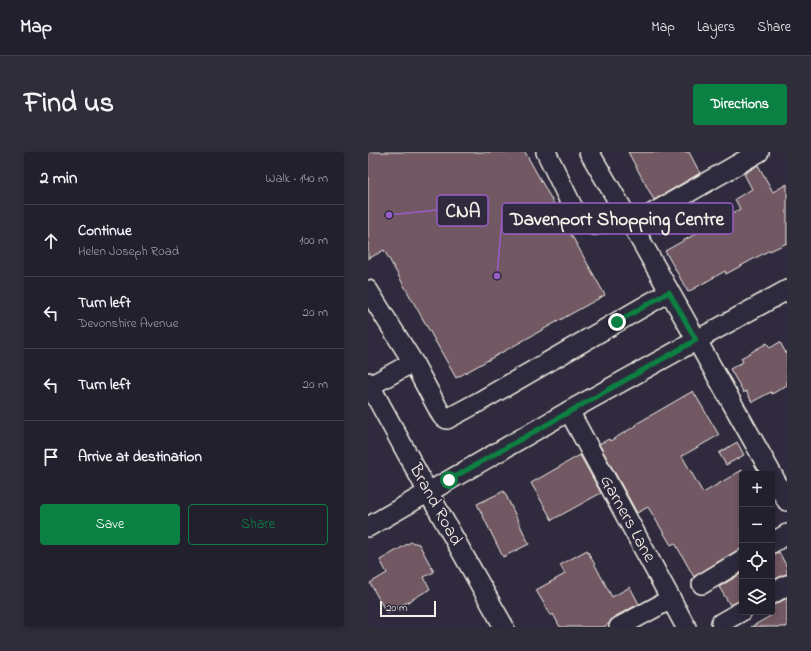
<!DOCTYPE html>
<meta charset="utf-8">
<style>
body{margin:0;font-family:"Indie Flower",sans-serif;background:#2f2d3a;color:#f1f3f6}
.controls{position:absolute;right:12px;bottom:12px;display:grid;overflow:hidden;border-radius:4px;box-shadow:0 2px 6px #0003}
.controls button{width:36px;height:36px;display:grid;place-items:center;padding:0;border:0;border-bottom:1px solid #403e4a;background:#23202e;color:#f1f3f6;font:20px sans-serif}
.scale{position:absolute;left:12px;bottom:10px;width:56px;box-sizing:border-box;padding-left:4px;border:2px solid #f4f1e8;border-top:0;font-size:11px;line-height:14px;white-space:nowrap;color:#f4f1e8;-webkit-text-stroke:3px #2f2a3d;paint-order:stroke}
.stop{position:absolute;width:12px;height:12px;margin:-9px;border:3px solid #0b8043;border-radius:50%;background:#fff}
.stop.end{background:#0b8043;border-color:#fff;box-shadow:0 1px 4px #0008}
.list{margin:0;padding:0;list-style:none}
h2{display:flex;justify-content:space-between;align-items:center;height:52px;margin:0;padding:0 16px;font-size:17px}
h2 small{font-size:13px;font-weight:400;color:#a3a3aa}
.list li{display:grid;grid-template-columns:26px 1fr auto;gap:12px;align-items:center;box-sizing:border-box;height:72px;padding:0 16px;border-top:1px solid #403e4a}
.list b{display:block;font-size:15px;white-space:nowrap}
.list p{margin:0;font-size:13px;white-space:nowrap;color:#a3a3aa}
.list em{font-size:13px;font-style:normal;color:#a3a3aa}
.actions{display:flex;gap:8px;padding:12px 16px}
.actions a{flex:1;padding:9px 0;border:1px solid #0b8043;border-radius:4px;text-align:center;font-size:14px;color:#0b8043}
.actions .main{background:#0b8043;color:#fff}
.icon{flex:none;width:22px;height:22px;fill:none;stroke:currentColor;stroke-width:2;stroke-linecap:round;stroke-linejoin:round}
.map{position:relative;flex:none;width:419px;height:475px;overflow:hidden;border-radius:4px}
header{display:flex;align-items:center;gap:24px;box-sizing:border-box;height:56px;padding:0 20px;background:#23202e;border-bottom:1px solid #403e4a}
header strong{font-size:19px}
nav{display:flex;gap:22px;margin-inline-start:auto;font-size:14px}
.intro{display:flex;align-items:center;justify-content:space-between;box-sizing:border-box;height:96px;padding:0 24px}
h1{margin:0;font-size:28px}
.button{padding:10px 18px;border-radius:4px;background:#0b8043;color:#fff;font-size:14px;font-weight:700}
main{display:flex;gap:24px;padding:0 24px}
aside{flex:1;background:#23202e;border-radius:4px;box-shadow:0 2px 6px #0003}
.map>svg:first-child{display:block}
.building{fill:#715964;stroke:#f4f1e8}
.lines{fill:none;stroke-linecap:round;stroke-linejoin:round}
.minor-casing{stroke:#f4f1e8;stroke-width:22}
.minor{stroke:#2f2a3d;stroke-width:19}
.route{stroke:#0b8043;stroke-width:5}
.labels{text-anchor:middle;dominant-baseline:central;stroke-width:3.5;stroke-linejoin:round;paint-order:stroke}
.street-label{font-size:18px;fill:#f4f1e8;stroke:#2f2a3d}
.leader{fill:none;stroke:#995dc9;stroke-width:1.5}
.callout-dot{fill:#995dc9;stroke:#2f2a3d;stroke-width:1.5}
.callout{fill:#2f2a3d;stroke:#995dc9;stroke-width:1.5}
.callout-label{font-size:19px;text-anchor:middle;font-weight:bold;fill:#f4f1e8}
</style>
<header>
<strong>Map</strong>
<nav><a>Map</a><a>Layers</a><a>Share</a></nav>
</header>
<div class="intro"><h1>Find us</h1><a class="button">Directions</a></div>
<main>
<aside>
<h2>2 min<small>Walk · 140 m</small></h2>
<ul class="list">
<li><svg class="icon" aria-label="ahead" viewBox="0 0 24 24"><path d="M12 20V5M6 11l6-6 6 6"/></svg><div><b>Continue</b><p>Helen Joseph Road</p></div><em>100 m</em></li>
<li><svg class="icon" aria-label="left" viewBox="0 0 24 24"><path d="M17 20v-9H6M10 6l-5 5 5 5"/></svg><div><b>Turn left</b><p>Devonshire Avenue</p></div><em>20 m</em></li>
<li><svg class="icon" aria-label="left" viewBox="0 0 24 24"><path d="M17 20v-9H6M10 6l-5 5 5 5"/></svg><div><b>Turn left</b></div><em>20 m</em></li>
<li><svg class="icon" aria-label="arrive" viewBox="0 0 24 24"><path d="M6 21V4h12l-3 4 3 4H6"/></svg><div><b>Arrive at destination</b></div></li>
</ul>
<div class="actions"><a class="main">Save</a><a>Share</a></div>
</aside>
<div class="map">
<svg width="419" height="475" viewBox="0 0 419 475">
<rect width="100%" height="100%" fill="#2f2a3d"/>
<filter id="ink" filterUnits="userSpaceOnUse"><feTurbulence type="fractalNoise" baseFrequency=".025" numOctaves="2"/><feDisplacementMap in="SourceGraphic" scale="8" xChannelSelector="R" yChannelSelector="G"/><feConvolveMatrix kernelMatrix="1 2 1 2 8 2 1 2 1" color-interpolation-filters="sRGB"/></filter>
<g filter="url(#ink)">
<g class="building">
<polygon points="0,0 157,0 237,143 88,226 16,98 0,107"/>
<polygon points="260,0 321,0 332,21 286,48"/>
<polygon points="390,13 405,40 419,32 419,91 402,99 402,98 358,122 357,119 320,140 297,99 372,57 367,47 384,37 376,22"/>
<polygon points="412,190 419,203 419,233 404,242 403,240 384,250 378,239 376,241 362,217 375,210 373,206 399,191 402,196"/>
<polygon points="325,239 351,283 314,304 335,341 374,318 374,397 368,399 326,425 307,391 303,393 280,355 269,361 231,292 241,287 242,289 269,273 268,272"/>
<polygon points="369,290 376,303 358,313 351,301"/>
<polygon points="212,303 233,341 184,368 163,331"/>
<polygon points="136,339 161,392 135,405 109,352"/>
<polygon points="43,390 51,392 66,420 56,425 62,437 19,462 2,431 19,421 12,408"/>
<polygon points="219,398 244,445 262,435 271,452 246,465 241,472 235,475 192,475 185,462 183,464 168,438 197,422 192,413"/>
<polygon points="411,400 419,415 419,422 413,424 404,429 404,402"/>
<polygon points="374,421 374,448 362,453 351,435"/>
<polygon points="419,446 419,475 383,475 404,463 404,453 410,451"/>
</g>
<g class="lines">
<defs>
<g id="minor">
<polyline points="178,0 206,58 213,68 226,73 259,66"/>
<polyline points="221,0 264,73 419,349"/>
<polyline points="264,73 391,0"/>
<polyline points="0,138 45,210 74,264 79,267 109,251 301,140"/>
<polyline points="0,230 60,340 136,475"/>
<polyline points="2,234 45,210"/>
<polyline points="201,259 318,475"/>
<polyline points="0,375 201,259 419,138"/>
<polyline points="404,391 419,382"/>
<polyline points="334,432 374,408"/>
<polyline points="404,442 419,433"/>
<polyline points="353,471 374,459"/>
<polyline points="251,475 303,447"/>
</g>
</defs>
<use href="#minor" class="minor-casing"/>
<use href="#minor" class="minor"/>
</g>
</g>
<g class="lines" filter="url(#ink)">
<polyline class="route" points="81,328 328,188 301,140 249,170"/>
</g>
<g class="labels">
<g class="street-label">
<text transform="translate(67 353) rotate(61)">Brand Road</text>
<text transform="translate(259 367) rotate(61)">Garners Lane</text>
</g>
</g>
<path class="leader" d="M21 63L69 58M129 124L134 66"/>
<g class="callout-dot">
<circle cx="21" cy="63" r="4"/>
<circle cx="129" cy="124" r="4"/>
</g>
<g class="callout">
<rect x="69" y="43" width="51" height="31" rx="4"/>
<rect x="134" y="51" width="231" height="31" rx="4"/>
</g>
<g class="callout-label">
<text x="95" y="65">CNA</text>
<text x="249" y="73">Davenport Shopping Centre</text>
</g>
</svg>
<div class="controls">
<button>+</button>
<button>−</button>
<button><svg class="icon" aria-label="locate" viewBox="0 0 24 24"><circle cx="12" cy="12" r="6"/><path d="M12 2v4M12 18v4M2 12h4M18 12h4"/></svg></button>
<button><svg class="icon" aria-label="layers" viewBox="0 0 24 24"><path d="M12 4l9 5-9 5-9-5zM3 14l9 5 9-5"/></svg></button>
</div>
<div class="scale">20 m</div>
<div class="stop" style="left:81px;top:328px"></div>
<div class="stop end" style="left:249px;top:170px"></div>
</div>
</main>
